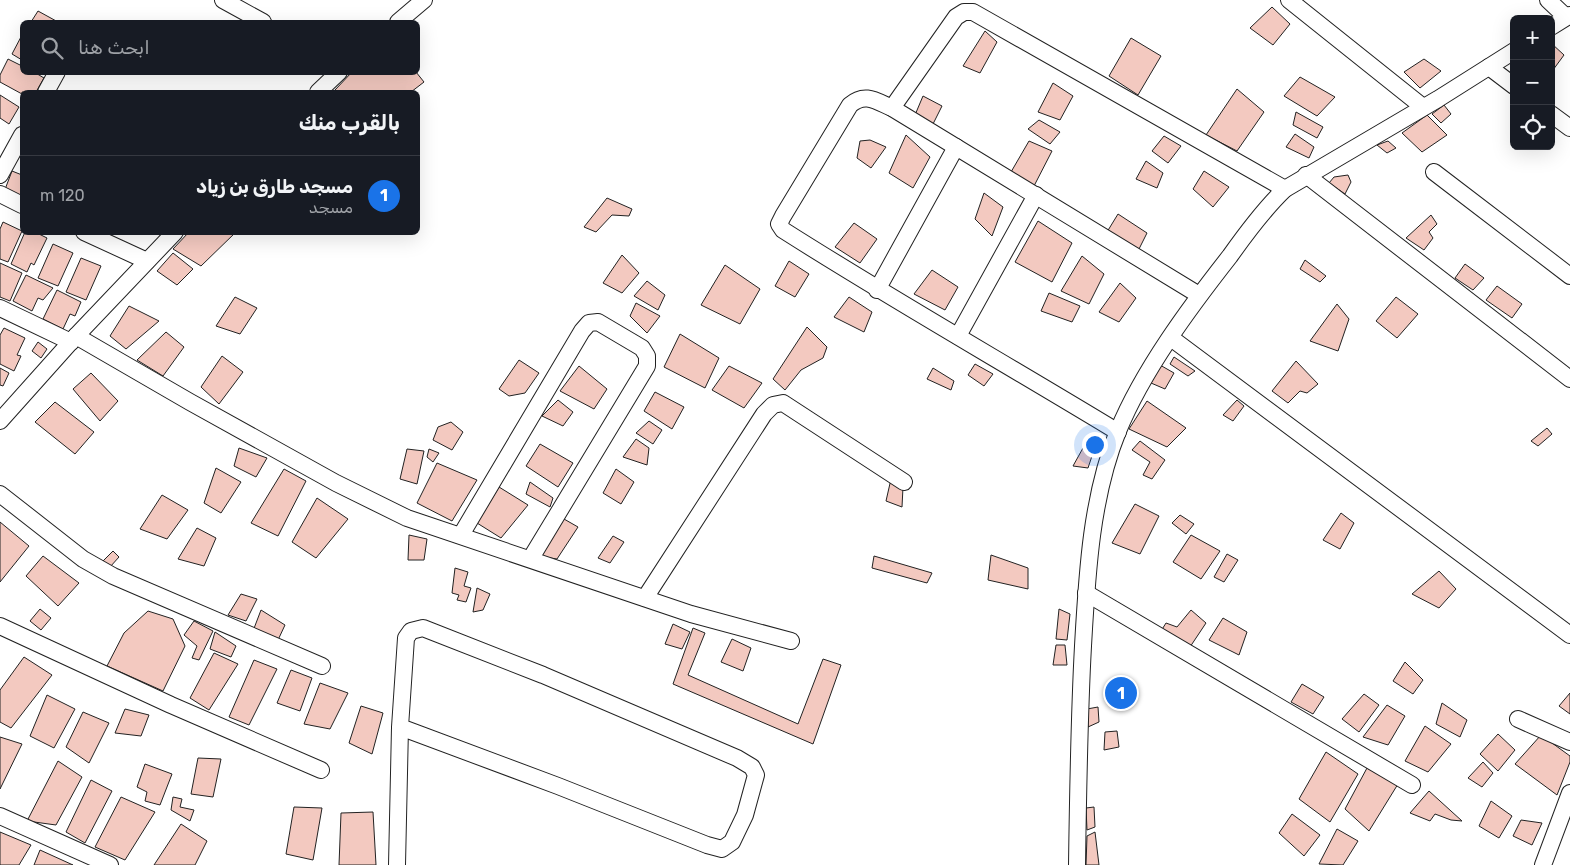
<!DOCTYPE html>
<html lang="ar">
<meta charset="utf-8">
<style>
body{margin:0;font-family:Rubik,"Noto Sans Arabic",sans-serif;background:#20242c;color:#f1f3f6;direction:rtl}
.controls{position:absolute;right:15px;top:15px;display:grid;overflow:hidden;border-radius:8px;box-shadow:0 5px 20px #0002}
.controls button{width:45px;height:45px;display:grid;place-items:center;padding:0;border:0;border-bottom:1px solid #363941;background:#171b24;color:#f1f3f6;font:25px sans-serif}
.you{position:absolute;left:1094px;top:444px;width:18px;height:18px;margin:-12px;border:4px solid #fff;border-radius:50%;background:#1a73e8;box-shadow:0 0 0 8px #1a73e833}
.badge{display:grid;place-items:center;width:32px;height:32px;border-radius:50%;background:#1a73e8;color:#fff;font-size:16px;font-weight:700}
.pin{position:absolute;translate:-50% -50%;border:2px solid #fff;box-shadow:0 1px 5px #0006}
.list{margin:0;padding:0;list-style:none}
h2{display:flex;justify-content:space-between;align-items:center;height:65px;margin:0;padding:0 20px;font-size:21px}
h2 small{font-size:16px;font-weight:400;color:#9ea1a6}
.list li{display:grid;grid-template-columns:32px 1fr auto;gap:15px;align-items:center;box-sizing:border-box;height:80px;padding:0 20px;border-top:1px solid #363941}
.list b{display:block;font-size:19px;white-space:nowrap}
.list p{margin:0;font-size:16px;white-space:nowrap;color:#9ea1a6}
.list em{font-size:16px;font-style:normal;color:#9ea1a6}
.icon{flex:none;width:28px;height:28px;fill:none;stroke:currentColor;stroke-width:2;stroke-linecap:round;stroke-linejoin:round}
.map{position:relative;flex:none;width:1570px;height:865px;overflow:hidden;direction:ltr}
.search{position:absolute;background:#171b24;box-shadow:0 5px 20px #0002;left:20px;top:20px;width:400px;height:55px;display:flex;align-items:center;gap:12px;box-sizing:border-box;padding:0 18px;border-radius:8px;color:#9ea1a6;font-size:19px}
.panel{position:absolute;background:#171b24;box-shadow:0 5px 20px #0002;left:20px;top:90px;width:400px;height:145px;border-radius:8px;direction:rtl}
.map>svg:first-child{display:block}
.building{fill:#f3c9c0;stroke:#222}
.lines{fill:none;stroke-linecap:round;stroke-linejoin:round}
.minor-casing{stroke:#222;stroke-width:18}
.minor{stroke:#fff;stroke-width:16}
</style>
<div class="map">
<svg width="1570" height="865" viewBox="0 0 1570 865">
<rect width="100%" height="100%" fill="#fff"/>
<g class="building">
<polygon points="1272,7 1290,24 1273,45 1250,28"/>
<polygon points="38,11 58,22 31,22"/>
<polygon points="985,31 997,42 980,73 963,66"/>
<polygon points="22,35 22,60 12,54"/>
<polygon points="1131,38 1161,56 1138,95 1109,76"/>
<polygon points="1551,43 1564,55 1553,70 1551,69"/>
<polygon points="8,59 22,66 22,72 34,72 44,78 36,92 22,92 22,94 0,82 0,75"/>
<polygon points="1424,59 1441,71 1420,88 1404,72"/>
<polygon points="352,72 416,72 424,82 411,92 337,92 335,90"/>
<polygon points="1300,77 1335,97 1317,116 1284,96"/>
<polygon points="1053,83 1073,96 1060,120 1038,112"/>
<polygon points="1237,89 1264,112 1237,151 1206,135"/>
<polygon points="0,95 19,107 9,124 0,118"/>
<polygon points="923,96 942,106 933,124 915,115"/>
<polygon points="1444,105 1451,114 1441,123 1432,114"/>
<polygon points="1296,112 1323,127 1317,138 1293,125"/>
<polygon points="1427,115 1447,135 1422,152 1402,133"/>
<polygon points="1039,120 1060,132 1050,144 1028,129"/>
<polygon points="1295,134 1314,147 1309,158 1286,147"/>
<polygon points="906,135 930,157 913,188 889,173"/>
<polygon points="1164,136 1181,146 1168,163 1152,151"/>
<polygon points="870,140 886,147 871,168 857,158 860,141"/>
<polygon points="1029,141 1052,151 1034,186 1011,172"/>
<polygon points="1388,141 1396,148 1387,153 1377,145"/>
<polygon points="1146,161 1163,173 1157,188 1136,179"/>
<polygon points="12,171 22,175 22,198 4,192"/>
<polygon points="1204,171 1229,187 1213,207 1193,189"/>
<polygon points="1348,175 1351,182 1345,194 1329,183 1334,177"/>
<polygon points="984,193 1003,207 992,236 975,219"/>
<polygon points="607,198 632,209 629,216 612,215 596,232 584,227"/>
<polygon points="1118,214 1147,233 1139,249 1107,232"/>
<polygon points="1431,215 1437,224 1429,232 1433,238 1424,250 1406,238"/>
<polygon points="1038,221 1072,243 1052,282 1015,262"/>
<polygon points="3,222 22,231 8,262 0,259 0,229"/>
<polygon points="854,223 877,239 860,263 835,247"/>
<polygon points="25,232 35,232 47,238 34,265 31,263 27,272 11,264"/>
<polygon points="189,232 236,232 201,266 173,249"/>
<polygon points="53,244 73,253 58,286 38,278"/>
<polygon points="173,253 193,269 177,285 157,271"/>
<polygon points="622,255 639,273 622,293 603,283"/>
<polygon points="1082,256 1104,274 1089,304 1061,291"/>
<polygon points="81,258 101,266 86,300 66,292"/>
<polygon points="1305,260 1326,276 1320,282 1300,269"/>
<polygon points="789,261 809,274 795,297 775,286"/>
<polygon points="0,263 22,273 10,301 0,297"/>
<polygon points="1465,264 1484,278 1473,290 1455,278"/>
<polygon points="725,265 760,289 740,324 701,305"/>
<polygon points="932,270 958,287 945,310 914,294"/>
<polygon points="26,275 53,288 43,300 38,298 32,311 13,301"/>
<polygon points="647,281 665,295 658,310 634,296"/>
<polygon points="1120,283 1136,298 1119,322 1099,312"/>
<polygon points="1497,286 1522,304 1512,318 1486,300"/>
<polygon points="57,290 81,302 75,316 70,314 63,329 43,319"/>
<polygon points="1049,293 1080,306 1072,322 1041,311"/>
<polygon points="235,297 257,308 240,334 216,326"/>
<polygon points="849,297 872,312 864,332 834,317"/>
<polygon points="1396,297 1418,314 1397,338 1376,321"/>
<polygon points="636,303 660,316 647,333 630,316"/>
<polygon points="1337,304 1349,319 1338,351 1310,341"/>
<polygon points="129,306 159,321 126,349 110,336"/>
<polygon points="807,327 827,347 823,358 801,370 785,390 773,379"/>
<polygon points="4,328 25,338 17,355 21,356 14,371 0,364 0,335"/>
<polygon points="166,332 184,347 163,376 137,360"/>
<polygon points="680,334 719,358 705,388 664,367"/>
<polygon points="38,342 47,349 41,358 32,351"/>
<polygon points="222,356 243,372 219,404 201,387"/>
<polygon points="1174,357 1195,371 1188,376 1170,364"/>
<polygon points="519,360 539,373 525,393 509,396 499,389"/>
<polygon points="1296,361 1318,384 1307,393 1300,391 1288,403 1272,391"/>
<polygon points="975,364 993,374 984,386 968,375"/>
<polygon points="1160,365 1174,373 1165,389 1151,383"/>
<polygon points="579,366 607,389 594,409 560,391"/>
<polygon points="729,366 762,383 744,408 712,390"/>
<polygon points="0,368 9,373 3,386 0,385"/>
<polygon points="933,368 954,381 951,390 927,379"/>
<polygon points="91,373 118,401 100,421 73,389"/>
<polygon points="655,392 684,407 672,429 644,411"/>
<polygon points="558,400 573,412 563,426 542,416"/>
<polygon points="1237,400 1244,406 1233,421 1223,415"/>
<polygon points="1147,401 1186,428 1167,447 1129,429"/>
<polygon points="55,402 94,432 75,454 35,422"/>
<polygon points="649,421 662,430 653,444 636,433"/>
<polygon points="451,422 463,432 452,450 433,440 438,427"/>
<polygon points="1547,428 1552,434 1538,446 1531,441"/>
<polygon points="636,439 649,448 647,465 623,457"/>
<polygon points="1140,441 1165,460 1152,479 1143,475 1150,462 1132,450"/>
<polygon points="540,444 573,463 558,487 526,466"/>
<polygon points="239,448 267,458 256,477 234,466"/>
<polygon points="1083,448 1094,450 1088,468 1073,466"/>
<polygon points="407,449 424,451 417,484 400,479"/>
<polygon points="429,449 439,453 433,462 427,457"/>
<polygon points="437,463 477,480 452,521 417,503"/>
<polygon points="216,468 241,482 221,513 204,503"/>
<polygon points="284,469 306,481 278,536 251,523"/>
<polygon points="616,469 634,482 621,504 603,493"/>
<polygon points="891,479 903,487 902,507 886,501"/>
<polygon points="530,482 553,498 550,507 526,494"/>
<polygon points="499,487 528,505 501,538 477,523"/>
<polygon points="162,495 188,510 167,539 140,529"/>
<polygon points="317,498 348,519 316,558 292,542"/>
<polygon points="1135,504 1159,516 1140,554 1112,543"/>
<polygon points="1341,513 1354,523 1340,549 1323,540"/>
<polygon points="1180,515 1194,524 1186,534 1172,523"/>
<polygon points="564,519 578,527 557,559 538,556"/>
<polygon points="0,522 29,546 0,582"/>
<polygon points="197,528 216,538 204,566 178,559"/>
<polygon points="409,535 427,539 424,560 408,560"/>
<polygon points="1191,535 1220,551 1201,579 1173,562"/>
<polygon points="613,536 624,542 610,563 598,558"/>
<polygon points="113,551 119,557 110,567 102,562"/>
<polygon points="1227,554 1238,560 1224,582 1214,577"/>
<polygon points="991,555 1028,568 1028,589 988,580"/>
<polygon points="43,556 79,583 58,606 26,576"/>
<polygon points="874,556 932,573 927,583 872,568"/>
<polygon points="455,568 468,572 464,586 471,588 466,602 457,600 459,595 452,593"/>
<polygon points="1439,571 1456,589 1439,608 1412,594"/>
<polygon points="477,588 490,594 483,610 473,612"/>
<polygon points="241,594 257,599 246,621 228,615"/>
<polygon points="40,609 51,618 41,630 30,621"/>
<polygon points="1059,609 1070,614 1067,640 1056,639"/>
<polygon points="261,610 285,625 278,640 253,631"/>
<polygon points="1191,610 1206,623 1190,647 1161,631 1166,623 1177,627"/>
<polygon points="148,611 173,619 185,646 163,691 107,666 124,633"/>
<polygon points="1223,618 1247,632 1239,655 1209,640"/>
<polygon points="194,621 213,631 199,660 192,658 197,646 184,635"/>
<polygon points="673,624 690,632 682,649 665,644"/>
<polygon points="693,628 705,633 688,675 798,724 823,659 841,665 813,744 673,684"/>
<polygon points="215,632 236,646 231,657 210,649"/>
<polygon points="732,639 751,648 743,671 721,662"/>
<polygon points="1056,645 1065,645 1067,665 1053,665"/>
<polygon points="214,653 238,664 209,710 190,698"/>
<polygon points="24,657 52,675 11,728 0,722 0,690"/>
<polygon points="254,660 277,669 249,725 229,717"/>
<polygon points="1405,662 1423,680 1413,694 1393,681"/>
<polygon points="291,670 312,678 300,711 277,703"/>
<polygon points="320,683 348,693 330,729 304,724"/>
<polygon points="1302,684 1324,697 1313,714 1291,702"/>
<polygon points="1570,693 1570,714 1559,706"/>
<polygon points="1364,694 1379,705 1359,732 1342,719"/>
<polygon points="47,695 75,709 54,748 30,736"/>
<polygon points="1442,703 1467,720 1460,737 1436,724"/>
<polygon points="1387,705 1405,716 1388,745 1363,737"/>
<polygon points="361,706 383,713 372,754 349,743"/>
<polygon points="1098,707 1099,722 1088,727 1087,709"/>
<polygon points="125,709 149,715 141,736 115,733"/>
<polygon points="83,712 109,723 89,763 66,747"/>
<polygon points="1425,726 1451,744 1428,772 1405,761"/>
<polygon points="1117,731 1119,747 1104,750 1105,732"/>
<polygon points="1498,734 1515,750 1498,771 1480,754"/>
<polygon points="1541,735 1570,756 1570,762 1557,795 1515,764"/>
<polygon points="0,737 22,744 0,789"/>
<polygon points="1326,752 1358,774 1330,822 1299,799"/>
<polygon points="198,758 221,759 213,797 191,794"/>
<polygon points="58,761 82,777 56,825 27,821"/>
<polygon points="1483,762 1493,773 1482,787 1468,778"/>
<polygon points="145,764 172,774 160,805 145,801 147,792 137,787"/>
<polygon points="1367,768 1398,784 1369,831 1345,809"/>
<polygon points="91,780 112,791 85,843 66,832"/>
<polygon points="1429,791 1462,821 1451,820 1435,814 1430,821 1410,813"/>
<polygon points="121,797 155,812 125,860 95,847"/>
<polygon points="173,797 182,799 180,807 194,810 190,821 171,810"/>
<polygon points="1491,801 1512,816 1499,838 1479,826"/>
<polygon points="294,807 322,808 313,860 286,854"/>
<polygon points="1094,807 1095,827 1087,830 1086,808"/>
<polygon points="373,812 376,865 339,865 341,813"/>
<polygon points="1292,814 1320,835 1304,856 1279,833"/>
<polygon points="1521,820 1542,823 1532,845 1513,836"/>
<polygon points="181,824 207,841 195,865 154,865"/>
<polygon points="1337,829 1358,841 1343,865 1319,864"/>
<polygon points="0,832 31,845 19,865 0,865"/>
<polygon points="1095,832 1099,865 1086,865 1087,836"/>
<polygon points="40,850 73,865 34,865"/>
</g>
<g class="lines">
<defs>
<g id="minor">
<polyline points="223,0 263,22"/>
<polyline points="1289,0 1423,107"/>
<polyline points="1548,0 1566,17"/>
<polyline points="398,22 424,0"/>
<polyline points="1551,27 1570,15"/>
<polyline points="1489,67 1514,86"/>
<polyline points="46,92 57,72"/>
<polyline points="318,92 339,72"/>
<polyline points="892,108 956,17 964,12 973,12 1285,189"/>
<polyline points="1551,114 1570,128"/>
<polyline points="1434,172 1570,276"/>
<polyline points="0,175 22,135"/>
<polyline points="1306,175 1570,379"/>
<polyline points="0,194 22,205"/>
<polyline points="84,232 147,261"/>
<polyline points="877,290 956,147"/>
<polyline points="0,308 71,342"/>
<polyline points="76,336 190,402 336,483 407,518 691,614 791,641"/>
<polyline points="958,336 1036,195"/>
<polyline points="1171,338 1570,635"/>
<polyline points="0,421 76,336 175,232"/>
<path d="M1118,432c-112,-68 -225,-132 -335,-202l-4,-6 4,-8 67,-111c15,-13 26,-4 42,3l307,187"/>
<polyline points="0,494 83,559 113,576 322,666"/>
<polyline points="461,535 582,331 589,323 598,322 642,348 647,356 647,366 531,558"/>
<polyline points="1086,593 1412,785"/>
<polyline points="645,598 764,414 773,405 783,403 904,482"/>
<polyline points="0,626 171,705 321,770"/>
<polyline points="1518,719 1570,742"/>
<polyline points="0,816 110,865"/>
<polyline points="397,865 400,727 406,638 411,631 423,628 543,675 737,758 752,767 756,775 745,815 732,842 722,849 707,845 558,786 400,727"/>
<path d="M1077,865c1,-73 2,-146 6,-219 4,-71 8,-149 35,-215 25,-61 72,-124 112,-175 17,-24 34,-47 55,-67l153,-90 76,-48"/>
<polyline points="1543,865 1570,793"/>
</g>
</defs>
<use href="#minor" class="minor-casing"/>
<use href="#minor" class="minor"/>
</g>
</svg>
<div class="controls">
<button>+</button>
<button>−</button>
<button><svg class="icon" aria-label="locate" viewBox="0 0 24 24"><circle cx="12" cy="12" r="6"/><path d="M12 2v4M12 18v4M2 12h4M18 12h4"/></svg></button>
</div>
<div class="you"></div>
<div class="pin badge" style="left:1121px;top:693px">1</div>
<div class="search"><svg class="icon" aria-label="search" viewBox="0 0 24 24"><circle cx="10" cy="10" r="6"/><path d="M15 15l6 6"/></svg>ابحث هنا</div>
<section class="panel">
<h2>بالقرب منك<small></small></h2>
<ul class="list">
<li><span class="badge">1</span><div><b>مسجد طارق بن زياد</b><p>مسجد</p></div><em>120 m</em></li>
</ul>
</section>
</div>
